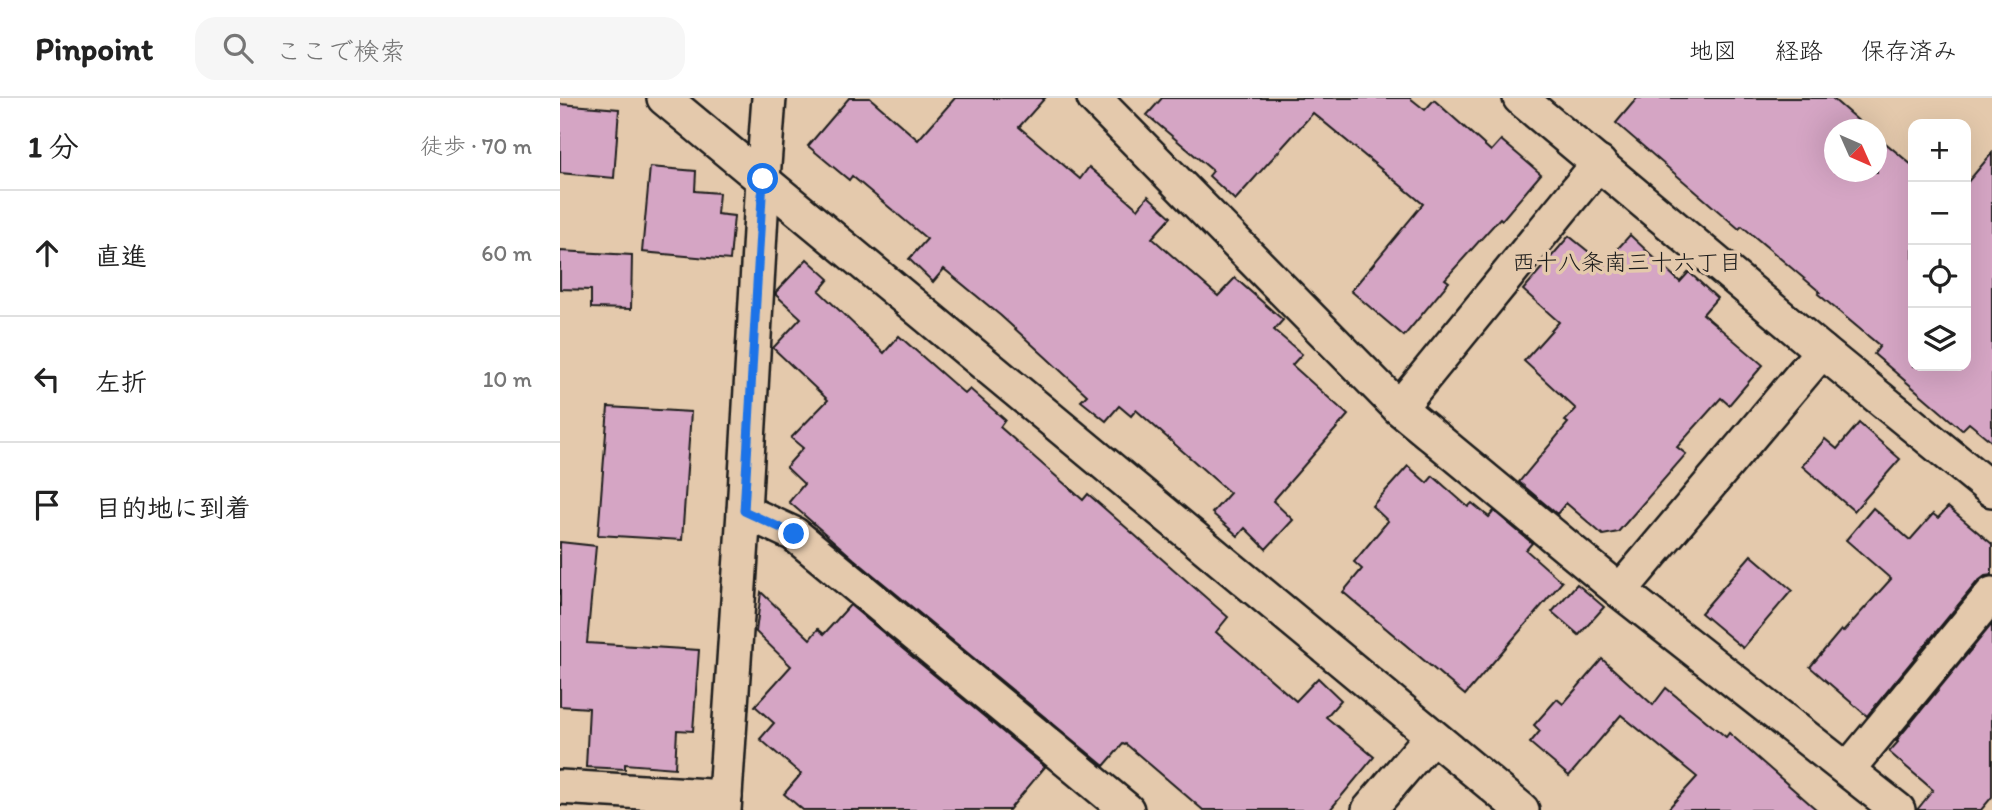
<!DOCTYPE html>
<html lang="ja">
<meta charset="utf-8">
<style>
body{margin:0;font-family:Itim,"Klee One",sans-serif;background:#f6f6f6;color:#222}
.controls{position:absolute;right:21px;top:21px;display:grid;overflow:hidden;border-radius:14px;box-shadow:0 7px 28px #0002}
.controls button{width:63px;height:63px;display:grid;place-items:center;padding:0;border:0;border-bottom:2px solid #e0e0e0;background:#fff;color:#222;font:35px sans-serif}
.compass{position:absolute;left:1264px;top:21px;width:63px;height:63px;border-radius:50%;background:#fff;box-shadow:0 7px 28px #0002;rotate:135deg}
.stop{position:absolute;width:21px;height:21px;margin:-16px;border:5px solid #1a73e8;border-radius:50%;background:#fff}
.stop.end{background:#1a73e8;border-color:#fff;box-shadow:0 2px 7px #0008}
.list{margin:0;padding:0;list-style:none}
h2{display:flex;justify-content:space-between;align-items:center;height:91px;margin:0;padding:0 28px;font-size:30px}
h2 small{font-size:23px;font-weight:400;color:#767676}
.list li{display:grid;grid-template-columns:46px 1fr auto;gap:21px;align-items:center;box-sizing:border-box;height:126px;padding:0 28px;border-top:2px solid #e0e0e0}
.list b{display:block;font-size:26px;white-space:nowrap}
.list em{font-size:23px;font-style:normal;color:#767676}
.icon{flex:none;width:38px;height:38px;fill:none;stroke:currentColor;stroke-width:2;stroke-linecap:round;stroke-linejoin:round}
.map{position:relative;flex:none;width:1432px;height:712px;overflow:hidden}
header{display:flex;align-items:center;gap:42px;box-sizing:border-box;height:98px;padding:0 35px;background:#fff;border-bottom:2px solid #e0e0e0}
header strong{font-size:33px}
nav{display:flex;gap:38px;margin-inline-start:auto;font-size:24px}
.search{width:490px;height:63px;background:#f6f6f6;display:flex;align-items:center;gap:18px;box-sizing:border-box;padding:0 24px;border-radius:21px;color:#767676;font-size:26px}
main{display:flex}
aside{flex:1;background:#fff}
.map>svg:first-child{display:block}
.building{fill:#d5a5c4;stroke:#1c1c1c;stroke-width:2}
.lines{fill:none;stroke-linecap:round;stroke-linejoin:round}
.street-casing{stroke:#1c1c1c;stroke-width:38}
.street{stroke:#e4c9ac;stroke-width:33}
.route{stroke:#1a73e8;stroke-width:9}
.labels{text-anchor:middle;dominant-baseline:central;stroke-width:7;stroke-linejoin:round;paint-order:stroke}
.neighbourhood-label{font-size:23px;fill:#1c1c1c;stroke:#e4c9ac}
</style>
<header>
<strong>Pinpoint</strong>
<div class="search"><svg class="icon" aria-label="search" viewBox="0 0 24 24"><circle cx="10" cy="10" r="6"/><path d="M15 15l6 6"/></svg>ここで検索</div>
<nav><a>地図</a><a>経路</a><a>保存済み</a></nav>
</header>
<main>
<aside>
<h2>1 分<small>徒歩 · 70 m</small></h2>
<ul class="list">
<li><svg class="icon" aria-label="ahead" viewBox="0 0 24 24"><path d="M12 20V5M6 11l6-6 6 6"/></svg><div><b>直進</b></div><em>60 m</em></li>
<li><svg class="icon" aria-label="left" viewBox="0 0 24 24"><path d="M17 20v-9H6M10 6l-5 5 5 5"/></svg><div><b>左折</b></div><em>10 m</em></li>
<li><svg class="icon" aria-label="arrive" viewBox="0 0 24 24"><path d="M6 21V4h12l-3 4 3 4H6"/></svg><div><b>目的地に到着</b></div></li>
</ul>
</aside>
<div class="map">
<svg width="1432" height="712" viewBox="0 0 1432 712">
<rect width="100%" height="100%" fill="#e4c9ac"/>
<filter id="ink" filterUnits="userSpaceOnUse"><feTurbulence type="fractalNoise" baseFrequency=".0143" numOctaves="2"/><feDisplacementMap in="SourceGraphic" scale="14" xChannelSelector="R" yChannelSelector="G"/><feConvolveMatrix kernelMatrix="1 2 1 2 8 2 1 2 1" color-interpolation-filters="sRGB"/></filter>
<g filter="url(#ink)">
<g class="building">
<polygon points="289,0 310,0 358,42 395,0 485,0 459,29 520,81 529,69 578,111 588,98 611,119 592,140 658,198 675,180 723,222 714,232 742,256 732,267 788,317 713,403 733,422 706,451 685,430 678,438 652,415 670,395 576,312 571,318 559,308 546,323 521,303 527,297 441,218 384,171 373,184 349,161 367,141 292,78 289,82 248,48"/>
<polygon points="602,0 850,0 865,12 874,2 931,53 941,42 981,76 942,122 940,120 885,181 889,184 844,238 791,193 863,106 753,15 675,102 649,78 653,73 587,17"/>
<polygon points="1077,0 1272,0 1309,32 1275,32 1275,74 1317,74 1317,38 1353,68 1353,268 1406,268 1406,86 1432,55 1432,344 1409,325 1402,332 1314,256 1320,248 1258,196 1260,194 1182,128 1179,131 1056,25"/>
<polygon points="0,6 59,11 54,80 0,75"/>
<polygon points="90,69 136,73 135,93 159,95 157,116 174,118 170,162 82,154"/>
<polygon points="1070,137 1120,184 1129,174 1157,200 1143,216 1203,267 1169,307 1161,300 1117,349 1126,356 1058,434 1043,437 1006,405 997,416 959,384 1008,325 1005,323 1016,311 964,263 999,224 963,192 1009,138 1044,166"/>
<polygon points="0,153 72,157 71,211 31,210 31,192 0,191"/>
<polygon points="247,161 269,181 259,193 324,255 339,238 405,296 410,291 445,322 440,329 523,402 528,396 668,519 656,534 736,603 758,580 781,602 766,619 814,659 770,712 643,712 566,646 565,647 563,646 544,668 294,461 229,404 244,386 226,369 243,350 231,340 268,302 213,250 241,220 216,197 216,194"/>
<polygon points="48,309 131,314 122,442 38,437"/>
<polygon points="1299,325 1340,361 1294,413 1242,368 1265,341 1277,351"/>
<polygon points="848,368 867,385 873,378 908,409 912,405 929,419 934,413 972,445 966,452 1002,484 905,597 783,494 802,471 794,464 828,423 812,408"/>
<polygon points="1388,409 1432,446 1432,477 1425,478 1417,484 1307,618 1250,569 1281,532 1283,534 1331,481 1286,442 1313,410 1350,442 1373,416 1378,420"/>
<polygon points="0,444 36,448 27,545 139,552 133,633 117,632 115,670 65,666 65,671 26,669 29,610 0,608"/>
<polygon points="1191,457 1232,492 1183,550 1141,515"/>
<polygon points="1017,486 1044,509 1019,537 992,514"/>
<polygon points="201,494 250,541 258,531 264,536 290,507 485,669 449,712 243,712 224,696 241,676 200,641 214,625 195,608 231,568 196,534"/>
<polygon points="1432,526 1432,699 1421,712 1357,712 1373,692 1329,654 1338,644 1336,643"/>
<polygon points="1042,561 1093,607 1106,590 1166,639 1169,635 1257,712 1107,712 1137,679 1061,617 1009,678 970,645 980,633 974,627 997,601 1003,606"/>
</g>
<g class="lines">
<defs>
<g id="street">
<polyline points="104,0 962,712"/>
<polyline points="534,0 839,310 1060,493 1338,712"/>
<polyline points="960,0 1262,253 1432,392"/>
<polyline points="839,310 1039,65"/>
<polyline points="184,413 234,436 567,712"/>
<polyline points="1060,493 1262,253"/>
<polyline points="1288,671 1432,496"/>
<polyline points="0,689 165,699"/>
<polyline points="164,712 184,413 203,81 209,0"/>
<polyline points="809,712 872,638"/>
</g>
</defs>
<use href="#street" class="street-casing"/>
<use href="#street" class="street"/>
</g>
</g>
<g class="lines" filter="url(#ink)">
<polyline class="route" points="203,81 184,413 234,436"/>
</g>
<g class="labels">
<g class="neighbourhood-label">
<text x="1067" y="164">西十八条南三十六丁目</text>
</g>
</g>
</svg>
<div class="controls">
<button>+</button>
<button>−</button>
<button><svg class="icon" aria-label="locate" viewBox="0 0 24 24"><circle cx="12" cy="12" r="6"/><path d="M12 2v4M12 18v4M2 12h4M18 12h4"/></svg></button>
<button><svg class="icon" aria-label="layers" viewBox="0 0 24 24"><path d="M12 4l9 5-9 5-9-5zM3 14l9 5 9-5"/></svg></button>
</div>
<svg class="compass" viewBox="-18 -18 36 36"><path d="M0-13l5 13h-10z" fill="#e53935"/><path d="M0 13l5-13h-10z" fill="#767676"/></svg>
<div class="stop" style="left:203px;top:81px"></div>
<div class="stop end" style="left:234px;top:436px"></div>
</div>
</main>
